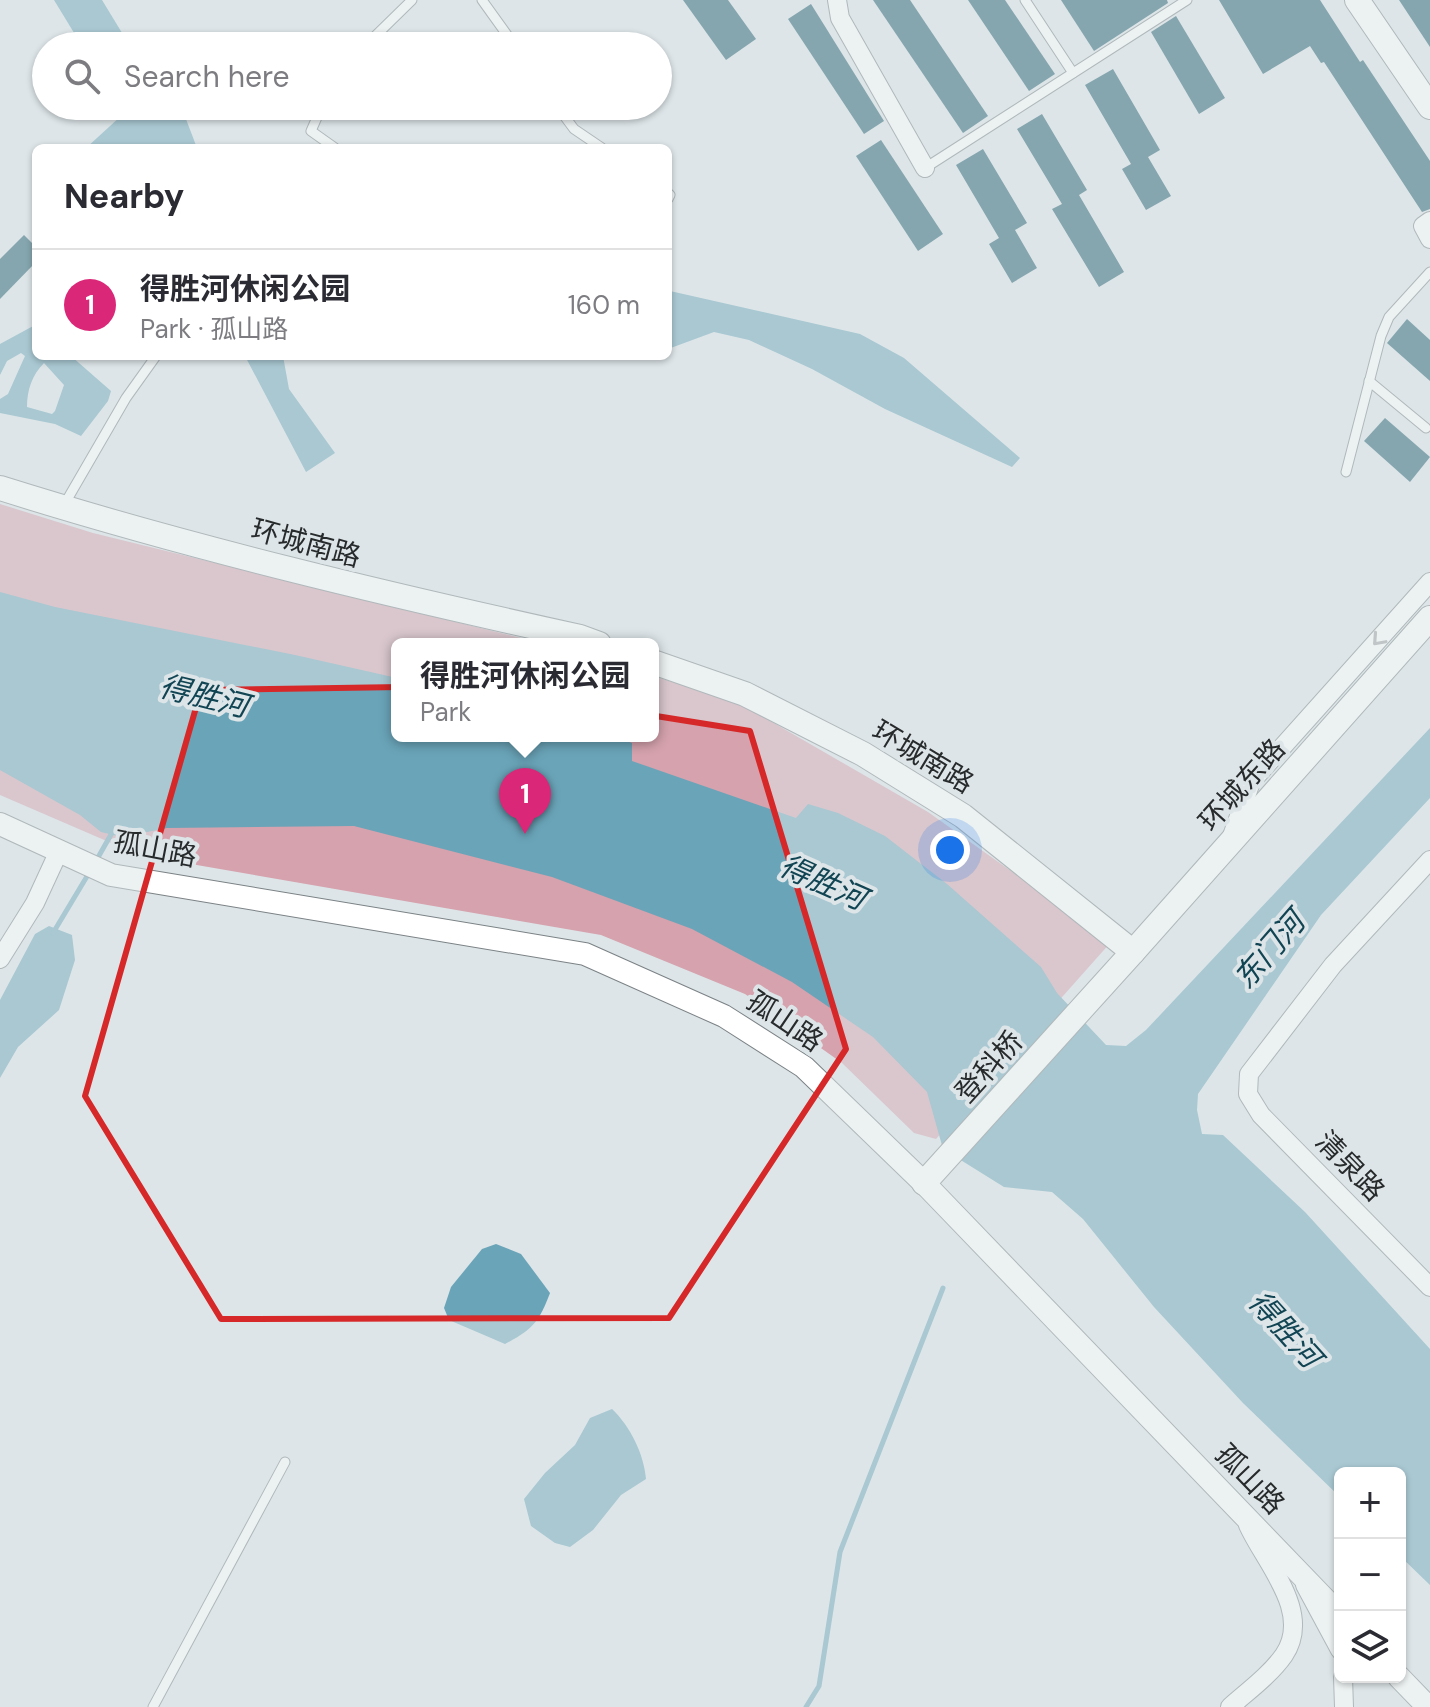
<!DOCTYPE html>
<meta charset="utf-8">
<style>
body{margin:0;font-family:"DM Sans","Noto Sans SC",sans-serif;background:#f7f7f7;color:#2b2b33}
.controls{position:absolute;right:24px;bottom:24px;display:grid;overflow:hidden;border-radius:12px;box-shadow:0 2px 6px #0004}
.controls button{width:72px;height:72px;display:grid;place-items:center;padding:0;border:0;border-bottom:2px solid #e1e1e2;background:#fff;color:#2b2b33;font:40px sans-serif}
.you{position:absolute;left:950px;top:850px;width:28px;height:28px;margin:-20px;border:6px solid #fff;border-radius:50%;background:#1a73e8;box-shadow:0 0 0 12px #1a73e833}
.badge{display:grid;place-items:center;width:52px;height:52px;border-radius:50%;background:#db2777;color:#fff;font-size:26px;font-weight:700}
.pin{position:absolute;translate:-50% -66px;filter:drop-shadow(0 2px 4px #0008)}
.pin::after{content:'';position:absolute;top:42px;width:28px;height:24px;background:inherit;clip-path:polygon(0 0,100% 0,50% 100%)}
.popup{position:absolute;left:391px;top:638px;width:268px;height:104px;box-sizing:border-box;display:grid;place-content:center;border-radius:12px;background:#fff;filter:drop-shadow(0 2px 6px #0005);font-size:26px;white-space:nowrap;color:#7c7c81}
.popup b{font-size:30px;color:#2b2b33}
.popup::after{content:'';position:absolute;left:50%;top:100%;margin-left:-16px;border:16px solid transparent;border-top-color:#fff}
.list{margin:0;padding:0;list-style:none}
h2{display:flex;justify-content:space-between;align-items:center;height:104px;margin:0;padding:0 32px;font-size:34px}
h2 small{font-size:26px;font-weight:400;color:#7c7c81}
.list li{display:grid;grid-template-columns:52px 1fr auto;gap:24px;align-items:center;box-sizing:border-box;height:112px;padding:0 32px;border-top:2px solid #e1e1e2}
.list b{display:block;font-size:30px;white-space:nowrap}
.list p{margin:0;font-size:26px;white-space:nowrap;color:#7c7c81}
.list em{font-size:26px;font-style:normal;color:#7c7c81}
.icon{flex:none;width:44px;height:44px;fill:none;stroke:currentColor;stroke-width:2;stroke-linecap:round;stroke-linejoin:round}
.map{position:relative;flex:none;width:1430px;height:1707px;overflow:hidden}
.search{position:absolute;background:#fff;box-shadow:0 2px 6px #0004;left:32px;top:32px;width:640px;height:88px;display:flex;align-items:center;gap:20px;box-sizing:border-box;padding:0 28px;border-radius:44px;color:#7c7c81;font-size:30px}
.panel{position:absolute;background:#fff;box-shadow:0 2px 6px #0004;left:32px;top:144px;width:640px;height:216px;border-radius:12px}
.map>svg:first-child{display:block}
.green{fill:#d5a2ad}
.water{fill:#6aa4b8;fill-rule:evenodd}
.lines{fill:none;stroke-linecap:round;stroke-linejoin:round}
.stream{stroke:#6aa4b8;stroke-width:5}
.building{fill:#1c596b}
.service-casing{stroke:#7b8285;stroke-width:11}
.minor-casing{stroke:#7b8285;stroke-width:20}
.tertiary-casing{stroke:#7b8285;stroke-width:24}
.secondary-casing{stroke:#7b8285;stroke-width:26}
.service{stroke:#fff;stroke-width:9}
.minor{stroke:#fff;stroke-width:18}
.tertiary{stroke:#fff;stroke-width:22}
.secondary{stroke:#fff;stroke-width:24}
.oneway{stroke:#9ea0a0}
.marked{fill:none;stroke:#d62828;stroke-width:6;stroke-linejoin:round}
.labels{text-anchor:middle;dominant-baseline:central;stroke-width:8;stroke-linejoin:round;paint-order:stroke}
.street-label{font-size:28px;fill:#282b2c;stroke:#dde5e8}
.water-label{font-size:30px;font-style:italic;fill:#124554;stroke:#dde5e8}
</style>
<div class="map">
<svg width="1430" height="1707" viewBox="0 0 1430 1707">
<rect width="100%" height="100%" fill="#dde5e8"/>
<polygon class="green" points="0,504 93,533 546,644 397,644 397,736 653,736 653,676 739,703 928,812 1111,942 936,1139 914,1133 842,1063 745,994 601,935 139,855 0,795"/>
<g class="water">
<polygon points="54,0 102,0 130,46 82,46"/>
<polygon points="119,106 181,106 197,148 86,148 121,116"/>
<polygon points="670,291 860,334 904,358 1020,458 1012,467 885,409 812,369 749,340 714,332 668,349"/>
<path d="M35,325l1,31h35l40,35 -3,10 -27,35 -26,-12 -55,-11v-14l8,-5 17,-38 -4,-3 -14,8 -7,14v-31zM44,363l20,22 -9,26 -3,3 -25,-7c0,-17 5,-32 17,-44z"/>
<polygon points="245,356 283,356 289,389 335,453 306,472"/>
<polygon points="0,592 55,607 295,655 397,678 397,736 614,736 632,743 632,761 796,818 808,804 838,813 885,836 947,884 1041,967 1057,993 1106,1045 1126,1046 1146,1030 1430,728 1430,798 1321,915 1198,1094 1197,1110 1202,1134 1223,1135 1305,1212 1430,1349 1430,1585 1400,1556 1400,1473 1340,1473 1340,1497 1243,1403 1154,1307 1083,1219 1052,1192 1004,1187 943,1149 927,1092 873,1037 792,982 692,929 552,877 354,826 167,828 122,837 101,832 80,815 0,770"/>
<polygon points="49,926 72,935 75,960 59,1010 18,1047 0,1078 0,1000 35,934"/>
<path d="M496,1244l25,10 29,39c-11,29 -17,36 -45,51l-56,-24 -5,-12 7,-21 31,-38z"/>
<path d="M612,1409c18,17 32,45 34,70l-25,16 -28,35 -23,17 -15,-4 -24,-17 -7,-27 21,-26 30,-28 15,-27z"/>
</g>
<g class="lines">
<g class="stream">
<polyline points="96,861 113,831"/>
<polyline points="53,933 89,873"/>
<polyline points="806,1707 819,1686 840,1552 943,1288"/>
</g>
</g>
<g class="building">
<polygon points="683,0 728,0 756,39 726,60"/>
<polygon points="873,0 910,0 988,116 963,133"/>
<polygon points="968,0 1005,0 1055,74 1029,91"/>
<polygon points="1061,0 1167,0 1168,3 1094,51"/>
<polygon points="1219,0 1320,0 1360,62 1363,60 1430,161 1430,209 1422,212 1324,62 1321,63 1310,46 1263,74"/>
<polygon points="1399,0 1430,0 1430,47"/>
<polygon points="811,4 884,121 864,134 788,19"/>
<polygon points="1176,16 1225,98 1199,114 1151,32"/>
<polygon points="1113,69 1160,150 1148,157 1171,196 1146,210 1122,169 1131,164 1085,85"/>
<polygon points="1042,114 1087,190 1079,195 1124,272 1099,287 1052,209 1062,204 1017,129"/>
<polygon points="881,140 943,234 918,251 856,156"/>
<polygon points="983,149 1027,223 1015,230 1037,268 1012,283 989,244 999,238 956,165"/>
<polygon points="24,235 36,247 36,262 0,299 0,259"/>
<polygon points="1407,319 1430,340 1430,381 1387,343"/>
<polygon points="1385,418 1430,457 1410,482 1364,441"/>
</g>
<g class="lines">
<defs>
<g id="service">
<polyline points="482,0 515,46"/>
<polyline points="1025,0 1073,73"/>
<polyline points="365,46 412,0"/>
<polyline points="322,106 311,131 335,148"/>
<polyline points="557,106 574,129 602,148"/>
<polyline points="925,168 1187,0"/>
<polyline points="668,193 670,195 668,199"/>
<polyline points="1369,381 1426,428"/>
<polyline points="1346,472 1381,336 1389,317 1430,272"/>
<polyline points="64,505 126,398 156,356"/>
<polyline points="153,1707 285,1462"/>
</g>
<g id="minor">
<polyline points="837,0 840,18 925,168"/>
<polyline points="1430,221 1423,226 1430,239"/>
<polyline points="1232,836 1251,782 1430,582"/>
<polyline points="1430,860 1333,965 1249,1074 1248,1094 1261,1115 1430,1287"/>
<polyline points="0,959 35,903 59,851"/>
<polyline points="1305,1585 1340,1650"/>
<polyline points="1343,1677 1344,1707"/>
<path d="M1230,1707c18,-16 40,-32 54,-52 29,-43 -19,-92 -36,-130"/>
</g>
<g id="tertiary">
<polyline points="0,824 111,875 585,954 724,1016 804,1067 924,1183 1340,1615"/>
<polyline points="1399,1677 1428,1707"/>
</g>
<g id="secondary">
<polyline points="1357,0 1430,107"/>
<path d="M0,488c191,60 385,106 580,149l19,7"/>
<polyline points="653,662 745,694 863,754 963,816 1133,952"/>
<polyline points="924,1183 1133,952 1430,618"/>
</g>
</defs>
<use href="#service" class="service-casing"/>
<use href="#minor" class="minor-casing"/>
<use href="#tertiary" class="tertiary-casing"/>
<use href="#secondary" class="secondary-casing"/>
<use href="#service" class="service"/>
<use href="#minor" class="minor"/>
<use href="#tertiary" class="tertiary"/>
<use href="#secondary" class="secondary"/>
</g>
<defs><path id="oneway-chevron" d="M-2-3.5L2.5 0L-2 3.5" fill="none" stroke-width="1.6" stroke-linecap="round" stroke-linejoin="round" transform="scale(2)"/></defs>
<use class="oneway" href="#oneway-chevron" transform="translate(1378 640) rotate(132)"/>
<path d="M0 0H1430V1707H0ZM468,686l282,45 96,318 -177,269 -448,1 -136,-223 116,-406z" fill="#dde5e8" fill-opacity=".55" fill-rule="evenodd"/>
<path class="marked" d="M468,686l282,45 96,318 -177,269 -448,1 -136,-223 116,-406z"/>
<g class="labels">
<g class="street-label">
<text transform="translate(306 543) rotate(15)">环城南路</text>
<text transform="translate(923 757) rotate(31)">环城南路</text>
<text transform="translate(1242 785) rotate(-48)">环城东路</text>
<text transform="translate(155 849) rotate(11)">孤山路</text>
<text transform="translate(785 1021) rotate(34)">孤山路</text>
<text transform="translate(989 1067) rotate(-48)">登科桥</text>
<text transform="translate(1350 1166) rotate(46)">清泉路</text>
<text transform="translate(1250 1479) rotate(46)">孤山路</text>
</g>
<g class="water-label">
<text transform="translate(204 696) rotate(14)">得胜河</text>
<text transform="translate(823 882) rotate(24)">得胜河</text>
<text transform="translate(1269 950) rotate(-49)">东门河</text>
<text transform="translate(1285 1329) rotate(48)">得胜河</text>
</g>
</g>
</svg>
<div class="controls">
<button>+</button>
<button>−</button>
<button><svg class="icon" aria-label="layers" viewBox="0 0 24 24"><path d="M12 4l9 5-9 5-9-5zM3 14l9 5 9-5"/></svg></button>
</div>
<div class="you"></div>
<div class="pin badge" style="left:525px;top:834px">1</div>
<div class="popup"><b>得胜河休闲公园</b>Park</div>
<div class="search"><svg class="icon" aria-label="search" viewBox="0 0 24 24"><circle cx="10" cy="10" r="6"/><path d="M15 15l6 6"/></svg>Search here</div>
<section class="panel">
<h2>Nearby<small></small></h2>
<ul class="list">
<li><span class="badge">1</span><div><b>得胜河休闲公园</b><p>Park · 孤山路</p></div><em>160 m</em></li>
</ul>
</section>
</div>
